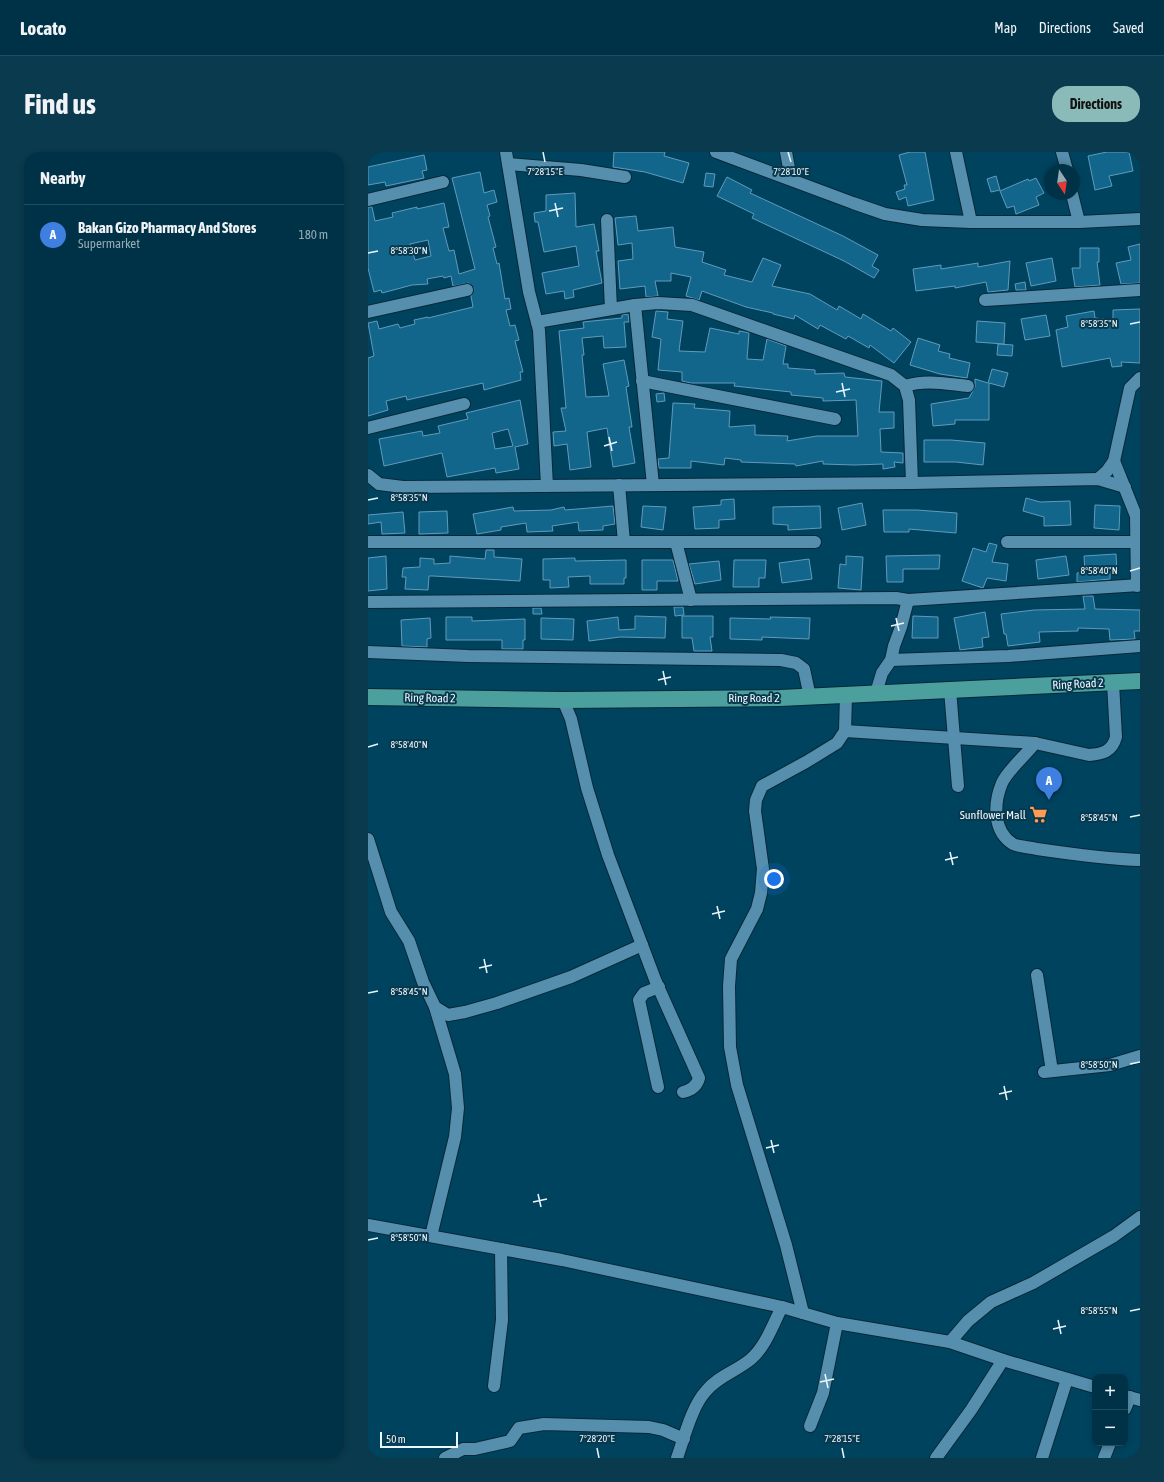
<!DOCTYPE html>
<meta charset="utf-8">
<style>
body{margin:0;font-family:"Asap Condensed",sans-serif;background:#0a3a4e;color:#f1f3f6}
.controls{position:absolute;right:12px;bottom:12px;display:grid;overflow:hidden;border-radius:8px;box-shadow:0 2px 6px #0003}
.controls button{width:36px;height:36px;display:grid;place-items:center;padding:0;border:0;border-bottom:1px solid #224d60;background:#003247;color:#f1f3f6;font:20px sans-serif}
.compass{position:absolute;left:676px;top:12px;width:36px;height:36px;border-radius:50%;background:#003247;box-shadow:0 2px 6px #0003;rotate:167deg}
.scale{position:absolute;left:12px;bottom:10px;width:78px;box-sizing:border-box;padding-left:4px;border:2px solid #ebf7fd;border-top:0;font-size:11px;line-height:14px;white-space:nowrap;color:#ebf7fd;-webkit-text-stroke:3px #09384d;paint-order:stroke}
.you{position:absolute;left:406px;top:727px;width:14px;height:14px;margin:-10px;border:3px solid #fff;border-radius:50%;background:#1a73e8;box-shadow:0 0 0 6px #1a73e833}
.badge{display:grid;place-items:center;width:26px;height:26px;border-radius:50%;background:#8bbbb9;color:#fff;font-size:13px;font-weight:700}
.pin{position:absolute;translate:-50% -33px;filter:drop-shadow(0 1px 2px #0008)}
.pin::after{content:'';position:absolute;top:21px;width:14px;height:12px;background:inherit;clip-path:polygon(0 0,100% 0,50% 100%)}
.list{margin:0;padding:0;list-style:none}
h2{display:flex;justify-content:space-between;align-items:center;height:52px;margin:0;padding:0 16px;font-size:17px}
h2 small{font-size:13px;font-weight:400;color:#95aab4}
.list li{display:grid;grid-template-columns:26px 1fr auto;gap:12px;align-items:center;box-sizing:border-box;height:60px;padding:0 16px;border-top:1px solid #224d60}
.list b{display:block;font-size:15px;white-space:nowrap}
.list p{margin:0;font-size:13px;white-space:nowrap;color:#95aab4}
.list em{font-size:13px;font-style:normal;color:#95aab4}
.map{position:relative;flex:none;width:772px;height:1306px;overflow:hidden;border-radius:16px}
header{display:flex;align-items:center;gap:24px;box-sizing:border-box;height:56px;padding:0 20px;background:#003247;border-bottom:1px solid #224d60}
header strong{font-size:19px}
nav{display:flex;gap:22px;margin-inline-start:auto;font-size:14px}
.intro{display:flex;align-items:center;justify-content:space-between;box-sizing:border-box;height:96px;padding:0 24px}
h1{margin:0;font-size:28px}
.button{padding:10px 18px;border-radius:16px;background:#8bbbb9;color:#111;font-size:14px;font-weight:700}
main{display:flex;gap:24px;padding:0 24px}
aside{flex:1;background:#003247;border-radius:16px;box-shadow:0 2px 6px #0003}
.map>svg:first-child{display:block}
.building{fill:#12668b;stroke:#629aba;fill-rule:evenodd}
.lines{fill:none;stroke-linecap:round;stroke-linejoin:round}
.minor-casing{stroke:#092837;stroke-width:14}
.major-casing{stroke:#092837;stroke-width:18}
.minor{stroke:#568fad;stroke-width:12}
.major{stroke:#4ba09d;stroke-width:16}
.ticks{fill:none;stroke:#ebf7fd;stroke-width:1.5}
.labels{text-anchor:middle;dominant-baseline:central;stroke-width:4;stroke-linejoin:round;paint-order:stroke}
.street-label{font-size:12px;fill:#ebf7fd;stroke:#09384d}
.poi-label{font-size:12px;fill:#ebf7fd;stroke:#09384d;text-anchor:end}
.ticks-label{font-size:10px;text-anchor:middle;fill:#ebf7fd;stroke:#09384d;stroke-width:4;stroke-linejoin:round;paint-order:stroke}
</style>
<header>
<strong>Locato</strong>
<nav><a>Map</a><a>Directions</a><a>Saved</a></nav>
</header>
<div class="intro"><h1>Find us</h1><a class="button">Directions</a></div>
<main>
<aside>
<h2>Nearby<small></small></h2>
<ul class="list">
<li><span class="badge" style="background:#3f7fe0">A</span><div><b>Bakan Gizo Pharmacy And Stores</b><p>Supermarket</p></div><em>180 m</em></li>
</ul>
</aside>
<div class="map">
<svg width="772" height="1306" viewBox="0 0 772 1306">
<rect width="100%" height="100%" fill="#00435f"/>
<g class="building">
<polygon points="246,0 297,0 296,4 321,11 315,31 277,20 245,15"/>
<polygon points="542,0 557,0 566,48 540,54 538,45 531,48 528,40 537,37 536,33 539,33 531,3"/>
<polygon points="739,0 761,0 765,19 741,24 744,34 727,38 720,4"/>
<polygon points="56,3 59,18 54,19 56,26 18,34 17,30 0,33 0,15"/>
<path d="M112,20l4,21 10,-3 3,12 -10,3 3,11 -2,1 8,30 -3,1 4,16 2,-1 6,36 4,-1 2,11 -5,1 4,16 5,-1 4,15 -4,1 8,31h-3l1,8 -37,10 -1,-7 -76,17 -1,-4 -20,5 2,9 -20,6v-58l6,-2 -6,-33 9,-2 2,8 19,-5 2,4 15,-4 -1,-4 14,-3v1l45,-11 -2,-11 3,-7 -5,-6 -16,3 -2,-10 -7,2 -1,-2 -16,3 1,5 -16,1 -30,8 -1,-3 -7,2 -6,-24v-61h4l3,14 18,-4 -1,-4 25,-6v2l27,-6 5,24 -6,1 6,23 5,-1 5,24 16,-5 -23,-91zM60,88l3,16 -16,4 -5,-16z"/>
<polygon points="338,21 347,22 345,35 336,34"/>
<polygon points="628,24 632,38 623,40 619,27"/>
<polygon points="359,25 384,38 382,41 475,84 510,103 504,114 511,118 506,126 476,109 384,66 386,62 349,44"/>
<polygon points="668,26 676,41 668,45 671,53 648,62 646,54 639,56 632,39 660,27 661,29"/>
<polygon points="207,41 208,75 226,72 231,99 228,99 234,131 205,138 206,145 197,147 196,139 178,142 174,121 211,114 208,94 176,100 170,70 167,70 166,61 178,59 178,43"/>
<polygon points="268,64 270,79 305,75 307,95 336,100 334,110 358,118 356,123 384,130 395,106 413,113 404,134 442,142 469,158 471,154 493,167 495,162 523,179 525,176 543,190 526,211 502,193 501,196 480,184 478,187 452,173 450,177 427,163 426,167 405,162 405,161 378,155 334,139 331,148 318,144 323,125 303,121 303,129 287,129 290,144 278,145 277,134 252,137 250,109 265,107 264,91 250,93 247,66"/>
<polygon points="772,92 772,131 753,132 748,111 763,108 760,95"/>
<polygon points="712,96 731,96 731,110 729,110 732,133 707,135 704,116 712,116"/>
<polygon points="684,106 688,129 663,134 658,111"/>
<polygon points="642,109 640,138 620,140 618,130 587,136 587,134 548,139 545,117 573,113 573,117 610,111 610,115"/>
<polygon points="657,130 658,138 648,138 647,132"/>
<polygon points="772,157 772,211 753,210 754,214 744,215 742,206 694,215 688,178 700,175 698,164 726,159 727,166 745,168 745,158"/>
<polygon points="288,159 300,160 299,167 315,169 311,199 337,200 342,176 371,182 371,179 377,180 381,181 379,207 395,208 399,187 418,194 415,212 420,212 420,216 447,218 447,222 476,221 477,225 514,229 511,260 526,260 526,276 512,277 513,300 535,301 535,311 526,310 527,315 515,317 515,312 487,313 455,312 455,309 428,314 427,312 373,310 373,308 357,306 356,313 323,309 323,316 291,316 290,307 301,306 305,251 327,252 326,256 362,259 361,275 387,273 387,283 420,284 419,289 449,284 490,284 488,248 455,249 455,246 423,243 423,240 366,234 367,231 323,231 314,229 314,220 290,218 293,187 284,185"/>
<polygon points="260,162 261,170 256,170 258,195 236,196 235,184 214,186 216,203 214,203 218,245 241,244 235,212 256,208 261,234 258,235 264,275 261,275 267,311 245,315 239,276 219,280 223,315 202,318 199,292 186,294 185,280 198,279 193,256 198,256 191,179 216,176 215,170 254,166 254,163"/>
<polygon points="678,163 682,184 657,188 653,167"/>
<polygon points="609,169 637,171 636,192 608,190"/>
<polygon points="550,186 572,193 570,199 582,202 581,206 602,211 599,226 572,222 542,213"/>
<polygon points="630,192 645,193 644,204 629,203"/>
<polygon points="624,217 640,221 636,235 621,231 621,268 587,268 587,272 565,274 563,252 601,246 607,235 607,227 620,231"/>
<polygon points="296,241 297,249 289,250 288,242"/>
<path d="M152,248l8,44 -13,3 4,22 -23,4 -1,-5 -48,9 -5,-24 -58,13 -5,-27 43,-8 1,5 17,-3 -2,-7 30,-7 -2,-6zM140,277l5,17 -18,3 -3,-16z"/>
<polygon points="556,288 583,288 617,291 615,313 588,310 556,310"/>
<polygon points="658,346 672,350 702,349 703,373 676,374 676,365 655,359"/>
<polygon points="366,347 367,367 351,368 351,376 327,377 325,355 353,353 353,348"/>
<polygon points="494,351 498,373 474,378 470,356"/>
<polygon points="727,353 752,354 751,378 726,376"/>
<polygon points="245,354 247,372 235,374 235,378 211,379 210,370 184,374 185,379 159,380 158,371 133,375 133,378 109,382 105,362 145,355 146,359 183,358 196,355 197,358"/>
<polygon points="275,354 298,355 295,378 273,375"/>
<polygon points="452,354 453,376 420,378 420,373 405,372 405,355"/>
<polygon points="515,358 549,358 589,361 588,381 541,377 541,380 516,380"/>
<polygon points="79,359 80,381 51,382 51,360"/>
<polygon points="35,360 37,381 14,382 13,370 0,372 0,363"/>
<polygon points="621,391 629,393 624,410 640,412 638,429 619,426 615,436 594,429 605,396 618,400"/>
<polygon points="118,398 126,398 126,405 154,407 152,429 65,424 61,424 60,438 37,437 38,425 34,425 35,416 52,415 52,406 66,407 66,412 82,411 82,404 117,407"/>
<polygon points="748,402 749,421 742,422 742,427 709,430 709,421 717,420 716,404"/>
<polygon points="572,403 571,417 535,417 535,430 519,430 518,404"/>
<polygon points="18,404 19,437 0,439 0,406"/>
<polygon points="478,404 495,405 493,438 470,436 472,412 478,413"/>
<polygon points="698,404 701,423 670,427 668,408"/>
<polygon points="207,406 207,409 258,408 258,426 256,426 256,432 222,432 222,424 200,425 201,435 182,436 182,428 175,428 175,407"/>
<polygon points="441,407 444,427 414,431 411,411"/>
<polygon points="274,408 305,408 310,429 289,429 289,438 274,438"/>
<polygon points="366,408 398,408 397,426 391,426 391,435 365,435"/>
<polygon points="351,409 353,428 327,432 321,412"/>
<polygon points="715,444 725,444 727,457 772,458 772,479 766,479 767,487 742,488 741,477 710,476 710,479 671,480 672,490 640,494 638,482 636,482 633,462 666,458 717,457"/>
<polygon points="306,455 315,455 316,463 307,464"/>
<polygon points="165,456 173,456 174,462 165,462"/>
<polygon points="617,460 621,485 614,486 615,495 592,498 586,466"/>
<polygon points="267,464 298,465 297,486 252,485 221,489 219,469 250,465 251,478 267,477"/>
<polygon points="314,464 345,464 345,485 342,485 344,499 326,499 324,486 314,486"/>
<polygon points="545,464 570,465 570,486 544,486"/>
<polygon points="78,465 104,465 104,469 157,467 157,488 155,488 155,497 134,497 134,488 78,488"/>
<polygon points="402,465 442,466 441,487 394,485 394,488 362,487 362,466 403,467"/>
<polygon points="62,466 63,486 59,487 59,495 34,494 33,468"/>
<polygon points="173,466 206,467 205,488 173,487"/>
</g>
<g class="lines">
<defs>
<g id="minor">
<polyline points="138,0 161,140 171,178 179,334"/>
<polyline points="348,0 485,51 517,62 554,68 603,70 711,70 772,67"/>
<polyline points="418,0 423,27"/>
<polyline points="588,0 603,70"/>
<polyline points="694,0 699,18"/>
<polyline points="140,12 213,18 257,25"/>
<polyline points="704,42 711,70"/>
<polyline points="0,48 75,30"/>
<polyline points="239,68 243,157"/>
<polyline points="617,148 772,138"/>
<polyline points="267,153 285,333"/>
<polyline points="0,160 99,138"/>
<polyline points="169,170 267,153 290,151 324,153 523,223 537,234 541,248 544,331"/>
<polyline points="274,229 467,267"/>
<path d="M537,234c21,-7 42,-2 63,0"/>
<polyline points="0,276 96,252"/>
<polyline points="746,309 768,364 769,434"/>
<polyline points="0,323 11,332 35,335 544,331 730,327 757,335"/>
<polyline points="730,327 739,319 746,309 762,236 772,226"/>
<polyline points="251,333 256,390"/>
<polyline points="0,390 447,390"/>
<polyline points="308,390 323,448"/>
<polyline points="639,390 768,390"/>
<polyline points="0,450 528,446 540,448 772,433"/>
<polyline points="0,500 100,504 413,508 428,511 436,517 442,545"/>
<polyline points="523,508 640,504 772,494"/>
<polyline points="582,538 590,634"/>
<polyline points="508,541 514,521 523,508 526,494 533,475 540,448"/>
<path d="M195,548l8,19 16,69 21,67 48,127 43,96c-2,8 -7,12 -16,14"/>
<path d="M477,579l190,12 54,12c13,-1 23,-3 27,-18l-3,-54"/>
<path d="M667,591c-9,12 -28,28 -33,40 -8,19 -10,48 11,61 6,3 17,3 24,5 34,5 68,10 103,11"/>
<polyline points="0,687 23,760 41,789 55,830 67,855 80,863 97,860 129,851 203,825 274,793"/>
<polyline points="669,823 684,919"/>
<polyline points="676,920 742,913 772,904"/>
<polyline points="290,935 271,848 276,841 291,835"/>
<polyline points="0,1073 194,1108 414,1155 469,1171 582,1190 635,1208 727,1235"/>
<polyline points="63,1084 87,985 90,956 87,922 67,855"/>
<polyline points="435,1161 418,1093 369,933 362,895 361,834 363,807 389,757 393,741 395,717 387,659 388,648 394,634 438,610 469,591 477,579 478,543"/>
<polyline points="582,1190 600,1169 623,1150 665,1131 746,1084 772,1065"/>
<polyline points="126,1234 134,1168 133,1097"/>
<polyline points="757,1244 772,1248"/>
<polyline points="757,1257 762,1245"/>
<polyline points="442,1274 455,1241 469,1171"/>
<polyline points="77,1306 95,1297 107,1297 142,1289 151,1276 176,1272 281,1275 295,1278 316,1287"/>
<path d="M309,1306c7,-20 15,-52 29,-67 12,-15 31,-20 45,-32 15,-13 22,-35 31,-52"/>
<polyline points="568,1306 603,1258 635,1208"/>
<polyline points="674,1306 699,1227"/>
<polyline points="736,1306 742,1291"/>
</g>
<polyline id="major" points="0,545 195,548 412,546 772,529"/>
</defs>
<use href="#minor" class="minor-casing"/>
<use href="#major" class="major-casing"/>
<use href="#minor" class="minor"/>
<use href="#major" class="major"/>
</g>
<path class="ticks" d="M175,0l2,10M420,0l3,10M187,51l3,14M181,59l14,-3M0,101l10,-2M762,172l10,-2M474,231l3,14M468,240l14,-3M241,285l3,14M236,294l13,-4M0,348l10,-2M762,419l10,-3M528,466l3,13M523,474l13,-3M295,519l3,14M290,528l13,-3M0,595l10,-3M762,665l10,-2M582,700l3,13M577,708l13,-3M349,754l3,13M344,762l13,-3M116,807l3,14M111,816l13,-3M0,841l10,-2M762,912l10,-2M636,934l3,14M631,942l13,-3M403,988l3,13M398,996l13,-3M170,1042l3,13M165,1050l14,-3M0,1088l10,-2M762,1159l10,-2M690,1168l3,14M685,1177l13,-3M457,1222l3,14M452,1230l14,-3M229,1296l2,10M474,1296l2,10"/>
<defs>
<symbol id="supermarket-bare" viewBox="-9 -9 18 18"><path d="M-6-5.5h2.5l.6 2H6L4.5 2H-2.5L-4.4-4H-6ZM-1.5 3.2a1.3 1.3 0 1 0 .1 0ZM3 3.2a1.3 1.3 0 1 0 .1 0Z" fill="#fe9c57" stroke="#09384d" stroke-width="2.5" paint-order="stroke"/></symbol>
</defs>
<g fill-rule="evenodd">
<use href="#supermarket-bare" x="658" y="650" width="25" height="25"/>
</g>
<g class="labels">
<g class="street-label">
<text transform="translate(710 532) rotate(-3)">Ring Road 2</text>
<text transform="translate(62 546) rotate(1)">Ring Road 2</text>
<text x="386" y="546">Ring Road 2</text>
</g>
<g class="poi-label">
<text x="658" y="663">Sunflower Mall</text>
</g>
</g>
<g class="ticks-label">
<text x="177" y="23">7°28'15"E</text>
<text x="423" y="23">7°28'10"E</text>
<text x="41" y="102">8°58'30"N</text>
<text x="731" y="175">8°58'35"N</text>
<text x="41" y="349">8°58'35"N</text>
<text x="731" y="422">8°58'40"N</text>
<text x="41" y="596">8°58'40"N</text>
<text x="731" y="669">8°58'45"N</text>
<text x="41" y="843">8°58'45"N</text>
<text x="731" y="916">8°58'50"N</text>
<text x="41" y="1089">8°58'50"N</text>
<text x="731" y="1162">8°58'55"N</text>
<text x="229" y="1290">7°28'20"E</text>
<text x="474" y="1290">7°28'15"E</text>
</g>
</svg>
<div class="controls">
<button>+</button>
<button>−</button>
</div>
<svg class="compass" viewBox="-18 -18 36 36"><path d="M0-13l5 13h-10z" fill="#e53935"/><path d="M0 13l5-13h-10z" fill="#95aab4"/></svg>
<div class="scale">50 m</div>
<div class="you"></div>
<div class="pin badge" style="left:681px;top:648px;background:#3f7fe0">A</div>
</div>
</main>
